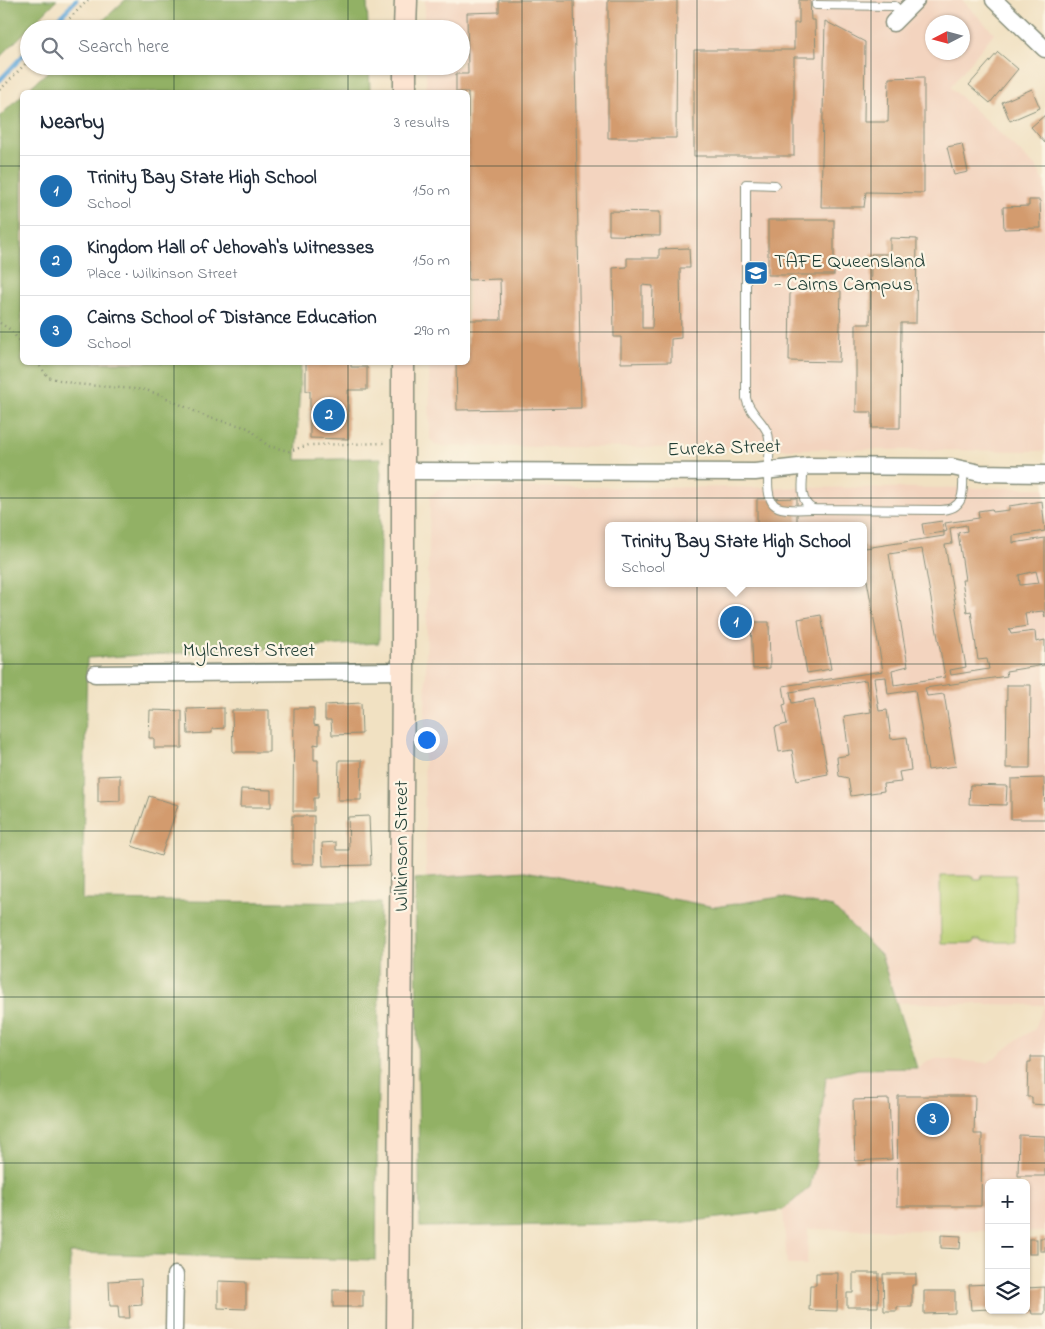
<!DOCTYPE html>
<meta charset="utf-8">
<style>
body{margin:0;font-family:"Indie Flower",sans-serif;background:#f6f6f7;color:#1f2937}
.controls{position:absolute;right:15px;bottom:15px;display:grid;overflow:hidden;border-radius:8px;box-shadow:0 1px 4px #0004}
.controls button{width:45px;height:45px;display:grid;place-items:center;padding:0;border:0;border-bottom:1px solid #e0e1e3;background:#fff;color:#1f2937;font:25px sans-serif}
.compass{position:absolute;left:925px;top:15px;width:45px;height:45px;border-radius:50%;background:#fff;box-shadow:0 1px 4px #0004;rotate:264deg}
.you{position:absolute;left:426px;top:739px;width:18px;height:18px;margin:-12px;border:4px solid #fff;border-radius:50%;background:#1a73e8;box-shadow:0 0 0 8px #1a73e833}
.badge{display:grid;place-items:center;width:32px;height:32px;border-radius:50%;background:#1f6fb2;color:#fff;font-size:16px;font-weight:700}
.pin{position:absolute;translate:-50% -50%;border:2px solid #fff;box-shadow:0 1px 5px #0006}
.popup{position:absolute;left:605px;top:522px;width:262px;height:65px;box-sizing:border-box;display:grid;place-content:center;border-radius:8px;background:#fff;filter:drop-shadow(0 1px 4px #0005);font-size:16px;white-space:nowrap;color:#747a83}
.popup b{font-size:19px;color:#1f2937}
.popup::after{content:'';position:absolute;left:50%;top:100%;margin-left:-10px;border:10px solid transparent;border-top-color:#fff}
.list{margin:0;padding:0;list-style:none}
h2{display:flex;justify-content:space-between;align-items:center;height:65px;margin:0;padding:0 20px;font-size:21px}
h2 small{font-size:16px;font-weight:400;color:#747a83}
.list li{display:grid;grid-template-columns:32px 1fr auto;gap:15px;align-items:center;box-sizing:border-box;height:70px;padding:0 20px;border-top:1px solid #e0e1e3}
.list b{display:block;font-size:19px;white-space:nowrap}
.list p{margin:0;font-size:16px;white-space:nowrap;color:#747a83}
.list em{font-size:16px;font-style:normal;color:#747a83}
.icon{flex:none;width:28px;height:28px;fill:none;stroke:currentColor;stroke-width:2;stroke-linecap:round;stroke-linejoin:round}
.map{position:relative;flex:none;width:1045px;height:1329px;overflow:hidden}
.search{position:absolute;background:#fff;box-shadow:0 1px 4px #0004;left:20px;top:20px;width:450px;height:55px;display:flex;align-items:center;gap:12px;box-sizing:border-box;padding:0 18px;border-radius:28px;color:#747a83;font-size:19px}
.panel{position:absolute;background:#fff;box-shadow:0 1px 4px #0004;left:20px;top:90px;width:450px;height:275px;border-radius:8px}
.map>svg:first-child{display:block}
.built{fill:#f3d4bf;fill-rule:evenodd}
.green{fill:#b8ce73;stroke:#6c8654}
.forest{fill:#92b165;stroke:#58774c}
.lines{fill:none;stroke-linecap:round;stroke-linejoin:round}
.stream{stroke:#64a9da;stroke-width:4.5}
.building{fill:#d39b6e;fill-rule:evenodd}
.lane-casing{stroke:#888f7b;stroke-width:10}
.street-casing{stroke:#888f7b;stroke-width:19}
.secondary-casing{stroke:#888f7b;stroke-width:25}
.path{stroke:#888f7b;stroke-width:2.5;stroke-dasharray:1 4;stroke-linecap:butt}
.lane{stroke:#fff;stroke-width:8}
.street{stroke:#fff;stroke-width:16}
.secondary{stroke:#fde4d1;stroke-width:22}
.grid{fill:none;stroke:#1f3d34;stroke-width:1;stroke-opacity:0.55}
.labels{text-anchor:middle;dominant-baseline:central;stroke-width:4.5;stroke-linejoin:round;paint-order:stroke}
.poi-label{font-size:20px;fill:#1f3d34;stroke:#fcf5e5;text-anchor:start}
.street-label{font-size:20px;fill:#1f3d34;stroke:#fcf5e5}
</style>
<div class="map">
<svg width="1045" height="1329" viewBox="0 0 1045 1329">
<rect width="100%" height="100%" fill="#fcf5e5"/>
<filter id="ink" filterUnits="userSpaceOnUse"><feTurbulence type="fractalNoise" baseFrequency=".02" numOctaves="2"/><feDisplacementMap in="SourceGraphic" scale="10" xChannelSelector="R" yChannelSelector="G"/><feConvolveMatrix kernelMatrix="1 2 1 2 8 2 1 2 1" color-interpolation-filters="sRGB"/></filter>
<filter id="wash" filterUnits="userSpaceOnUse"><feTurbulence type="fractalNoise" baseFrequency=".0096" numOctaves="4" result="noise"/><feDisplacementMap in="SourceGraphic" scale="20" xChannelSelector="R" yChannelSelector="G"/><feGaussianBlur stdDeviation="1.12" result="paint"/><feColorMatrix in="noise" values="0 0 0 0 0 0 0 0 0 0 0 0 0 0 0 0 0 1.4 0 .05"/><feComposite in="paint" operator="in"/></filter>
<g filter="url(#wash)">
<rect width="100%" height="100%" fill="#f1e1c2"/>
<g class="built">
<path d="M425,0h537l32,33 -44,54 87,81 8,15v268l-608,-5 -7,-7 -1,-76 39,-1v-270h-42v-26h35v-37h-36zM932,22h30v30h-30z"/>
<path d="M443,487l602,1v517l-617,-10 -4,-246 6,-253zM608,526h256v57h-256z"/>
<polygon points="1045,1005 1045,1232 1026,1232 1026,1183 989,1183 989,1231 808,1229 807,1265 787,1264 783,1210 810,1187 816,1162 826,1077 858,1069 917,1068 934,1058 987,1063 996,1057 1018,1039 1035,1029 1041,1012"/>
</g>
<polygon class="green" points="982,875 1015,875 1015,942 982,942 982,940 974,940 974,943 941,943 940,876 974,876 974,879 981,879"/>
<g class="forest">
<polygon points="0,0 57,0 0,57"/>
<polygon points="125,0 367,0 368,29 94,29"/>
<polygon points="54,66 369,66 370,92 25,92"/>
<polygon points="22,95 22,362 301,363 296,460 381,458 379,643 87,658 82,900 380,903 376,1260 70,1253 69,1329 0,1329 0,116"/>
<polygon points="525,871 715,907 780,897 833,907 881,955 917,1068 858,1069 826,1077 816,1162 810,1187 783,1210 678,1223 420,1227 415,879"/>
</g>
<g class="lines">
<g class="stream">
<polyline points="49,29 76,0"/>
<polyline points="0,80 29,49"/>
</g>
</g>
<g id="blocks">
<g class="building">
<polygon points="499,0 574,0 581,408 457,410 456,362 468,362 468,320 501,320 500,279 468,280 468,92 456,92 456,74 468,74 467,13 499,12"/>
<polygon points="608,0 677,0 676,138 608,138"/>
<polygon points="799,0 810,0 811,20 815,20 816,57 794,57 794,156 694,156 694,50 794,50 794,23 799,23"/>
<polygon points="825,21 865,42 864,122 888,122 889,78 924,77 924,193 866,192 864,207 821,207"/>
<polygon points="998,52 1018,69 990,103 969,85"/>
<polygon points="1032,89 1040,108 1010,121 1002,102"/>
<polygon points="1045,115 1045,143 1031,127"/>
<polygon points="962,144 968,172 954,175 947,147"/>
<polygon points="1029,200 1040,200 1041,228 1004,229 1003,207 1029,206"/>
<polygon points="609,211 660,212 660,236 609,235"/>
<rect x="768" y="220" width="66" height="55"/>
<polygon points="890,238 917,239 916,323 901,323 900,428 872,428 872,412 856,412 856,324 870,324 871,254 890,254"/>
<path d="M689,248l1,20h-10l1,70 -10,1v23l-50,1v-26h-7l-1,-69 14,-1v-9h32v-9zM642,285l11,1 -1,42h-10z"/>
<polygon points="790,290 841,291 839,362 789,361"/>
<polygon points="308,362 351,362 351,367 367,367 367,390 348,390 348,439 310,438 310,391 306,391 306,363"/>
<polygon points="797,498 797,524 757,524 757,499"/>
<path d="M1042,501l3,30 -32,5v7l32,-5v79l-2,-6 -18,2 2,13 -18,3 2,5 24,-3 1,11 9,-2v25l-39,6 1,5 -82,12 2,8 17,-2 12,72 -28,4 -13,-80 -27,4 -2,-17 -12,1 5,33 8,-1 4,29 16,-2 4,33 -12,2 2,10 -18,2 1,7 -33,5 -3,-18 -9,-2 -2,-19 12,-2 -5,-39 27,-4 -5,-32 -76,12 2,11 22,-4 14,75 -31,6 -5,-30 -13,2 -4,-25 12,-3 -4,-19 3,-1 -3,-18 100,-15 -19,-108v-21l1,6 79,-12v-4l3,-1 -2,-8 34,-5 -1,-7 14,-2 1,3 16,-2v-4zM966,525l1,6 -9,2 7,47h-3l5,32 4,-1 7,49 9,-1 2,10 -38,6 -1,-5 16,-3 -21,-122 7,-1 -2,-16zM922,549l23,128 -51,8 -2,-15 16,-4 -19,-112zM1036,571l3,12 -19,2 -1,-10z"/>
<polygon points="942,521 944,532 924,535 922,524"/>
<polygon points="821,615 831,669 807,673 798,619"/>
<polygon points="751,622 769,622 770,668 753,669"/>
<polygon points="1007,685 1031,685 1030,768 1006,768"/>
<polygon points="361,703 362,734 332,735 331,720 325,720 325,705"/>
<polygon points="224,708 224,728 212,729 212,733 188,734 187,709"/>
<polygon points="294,708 314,708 314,725 319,726 319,745 314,744 314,760 318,760 318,798 314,798 314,811 293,811"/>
<polygon points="150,710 182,711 182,748 154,748 154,738 149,738"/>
<polygon points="232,710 269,710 269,752 233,752"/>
<polygon points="339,760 362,760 361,800 338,800"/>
<polygon points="120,775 120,801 98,802 98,776"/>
<polygon points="1044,778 1045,819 1011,819 1011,779"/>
<polygon points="970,785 1007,786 1006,805 969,804"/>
<polygon points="241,789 271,790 271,807 240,807"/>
<polygon points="149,796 178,805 161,856 132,846"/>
<rect x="292" y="816" width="22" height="48"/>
<polygon points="369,816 371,865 323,866 322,843 336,842 336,850 349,850 348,817"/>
<polygon points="1031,1057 1045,1057 1045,1105 1032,1104 1032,1097 1027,1097 1028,1062 1031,1062"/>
<polygon points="898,1096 975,1096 974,1134 982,1134 981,1206 897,1206"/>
<polygon points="889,1099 892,1159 855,1161 853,1100"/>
<polygon points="1019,1135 1045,1136 1045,1176 1018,1176"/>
<polygon points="941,1235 961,1236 960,1249 941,1248"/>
<rect x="1040" y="1238" width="5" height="13"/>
<rect x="1029" y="1239" width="8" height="15"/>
<polygon points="816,1273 838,1273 837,1311 809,1310 810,1285 816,1285"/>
<polygon points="853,1273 879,1273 878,1307 847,1307 847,1293 853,1293"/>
<polygon points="883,1274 916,1274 916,1285 912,1285 912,1307 897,1307 897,1311 884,1311"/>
<polygon points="141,1279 142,1305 129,1306 130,1318 119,1318 118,1306 110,1306 109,1281"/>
<polygon points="218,1281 246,1282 246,1309 218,1308"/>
<polygon points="989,1284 989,1309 971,1310 969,1285"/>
<polygon points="1045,1287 1045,1314 1032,1314 1031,1310 1026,1310 1026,1288"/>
<rect x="333" y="1290" width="30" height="17"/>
<polygon points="924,1291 955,1291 955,1313 924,1314"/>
</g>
</g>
</g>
<g filter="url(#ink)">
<use href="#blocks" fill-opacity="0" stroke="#888f7b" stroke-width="1"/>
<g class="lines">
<defs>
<g id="lane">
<polyline points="816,5 895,6 902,13"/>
<path d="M775,185l-29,-1v214c3,15 17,22 22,36 6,17 -9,66 10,73 10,4 24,2 35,2"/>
<path d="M804,467c-1,13 -6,35 9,42l128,1c26,-1 22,-21 22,-41"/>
</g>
<g id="street">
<polyline points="994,0 1045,49"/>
<polyline points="893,23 916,0"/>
<polyline points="402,471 755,472 808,466 952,467 980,473 1045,474"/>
<polyline points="95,674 403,671"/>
<polyline points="174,1329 175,1275"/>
</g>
<g id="secondary">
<polyline points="405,29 406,0"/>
<polyline points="405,92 405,66"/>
<polyline points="398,1329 403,671 403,362"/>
</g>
</defs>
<use href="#lane" class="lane-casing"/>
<use href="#street" class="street-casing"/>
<use href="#secondary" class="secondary-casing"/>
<g class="path">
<polyline points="59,29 88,0"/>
<polyline points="0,90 29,60"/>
<polyline points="0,323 11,330 22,345"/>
<polyline points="37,362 48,377 75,384 146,390 160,395 207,417 249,428 268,446 289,451 309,445 386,443"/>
</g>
<use href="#lane" class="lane"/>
<use href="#street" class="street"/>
<use href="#secondary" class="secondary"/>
</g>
</g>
<path class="grid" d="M174,0v29M348,0v29M522,0v1329M697,0v1329M871,0v1329M174,66v26M348,66v26M0,166h22M468,166h577M0,332h22M468,332h577M174,362v967M348,362v967M0,498h1045M0,664h1045M0,831h1045M0,997h1045M0,1163h1045"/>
<defs>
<symbol id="university-square" viewBox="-11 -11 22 22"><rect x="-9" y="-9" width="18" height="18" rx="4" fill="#1f6fb2" stroke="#fcf5e5"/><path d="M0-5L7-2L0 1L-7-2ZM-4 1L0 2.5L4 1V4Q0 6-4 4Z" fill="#fff"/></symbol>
</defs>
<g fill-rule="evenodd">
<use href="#university-square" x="742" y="259" width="28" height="28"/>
</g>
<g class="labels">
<g class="poi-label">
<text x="774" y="262">TAFE Queensland<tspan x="774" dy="23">- Cairns Campus</tspan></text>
</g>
<g class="street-label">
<text transform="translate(724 449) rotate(-2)">Eureka Street</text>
<text x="249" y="651">Mylchrest Street</text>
<text transform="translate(402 846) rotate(-90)">Wilkinson Street</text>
</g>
</g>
</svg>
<div class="controls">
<button>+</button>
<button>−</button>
<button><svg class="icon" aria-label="layers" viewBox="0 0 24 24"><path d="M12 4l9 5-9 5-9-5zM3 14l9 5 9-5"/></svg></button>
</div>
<svg class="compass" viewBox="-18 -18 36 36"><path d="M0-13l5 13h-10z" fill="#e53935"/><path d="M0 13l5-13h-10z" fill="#747a83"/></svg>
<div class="you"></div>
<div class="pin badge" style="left:736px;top:622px">1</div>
<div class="popup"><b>Trinity Bay State High School</b>School</div>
<div class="pin badge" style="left:329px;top:415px">2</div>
<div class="pin badge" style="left:933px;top:1119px">3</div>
<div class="search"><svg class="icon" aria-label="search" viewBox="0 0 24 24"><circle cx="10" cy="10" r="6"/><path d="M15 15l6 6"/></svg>Search here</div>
<section class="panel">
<h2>Nearby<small>3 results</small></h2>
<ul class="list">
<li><span class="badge">1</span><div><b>Trinity Bay State High School</b><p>School</p></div><em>150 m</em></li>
<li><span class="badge">2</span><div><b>Kingdom Hall of Jehovah's Witnesses</b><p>Place · Wilkinson Street</p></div><em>150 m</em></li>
<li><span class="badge">3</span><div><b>Cairns School of Distance Education</b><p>School</p></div><em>290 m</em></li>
</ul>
</section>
</div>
